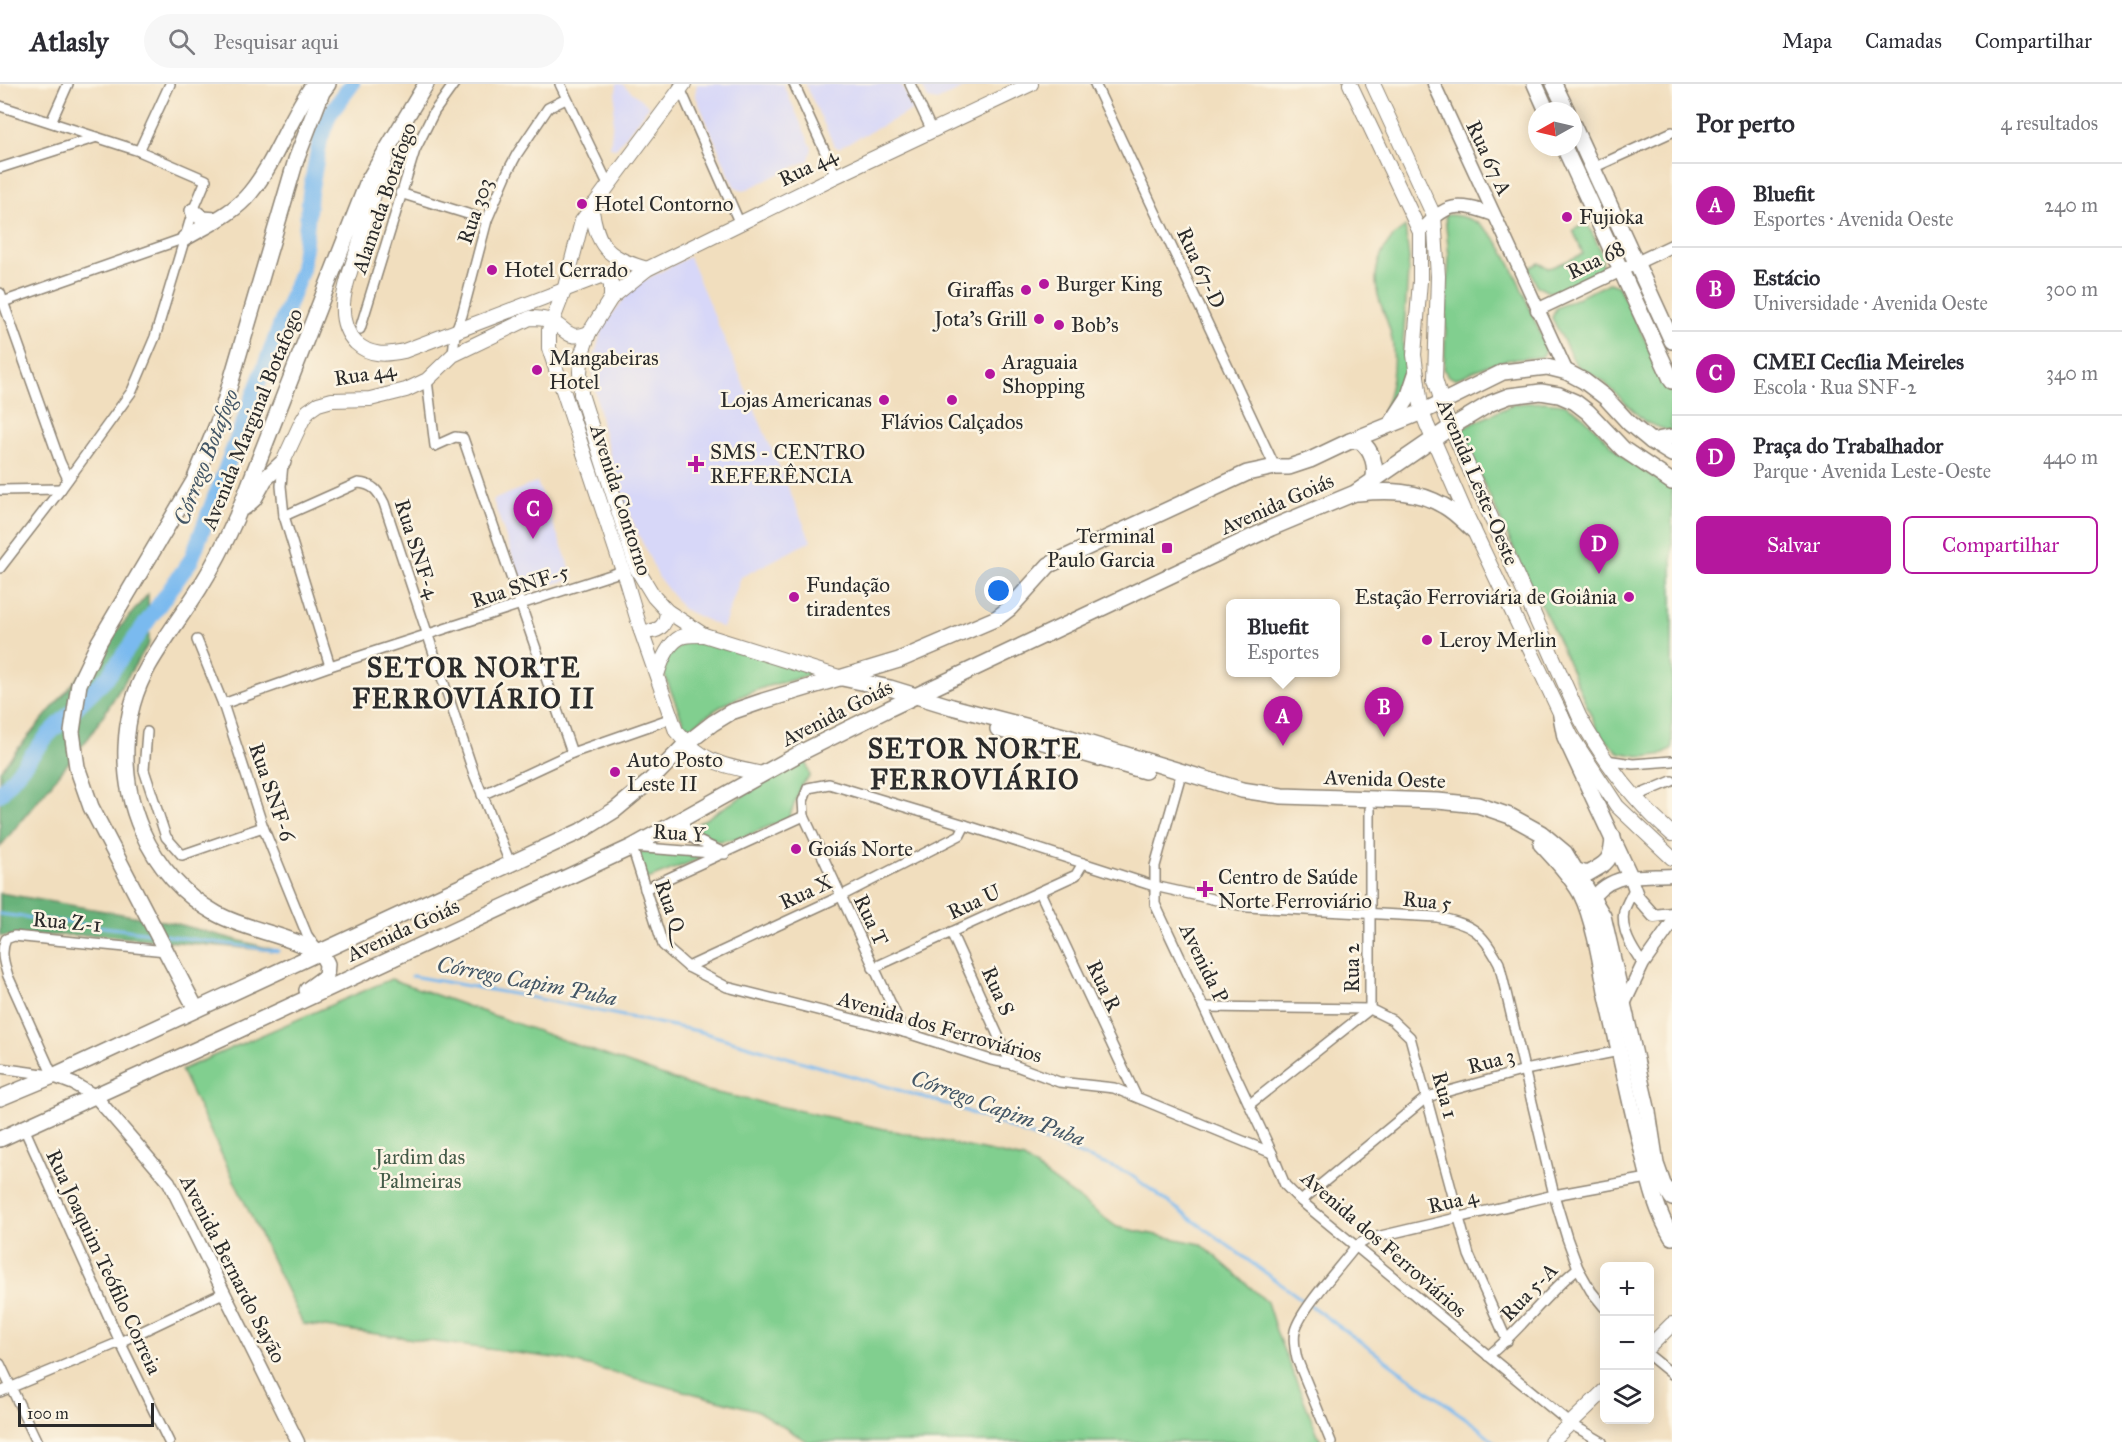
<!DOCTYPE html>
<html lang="pt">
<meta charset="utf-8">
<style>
body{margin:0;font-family:"IM FELL Great Primer",serif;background:#f7f7f7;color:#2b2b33}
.controls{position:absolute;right:18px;bottom:18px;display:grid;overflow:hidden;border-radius:9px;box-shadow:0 3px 15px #0003}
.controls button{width:54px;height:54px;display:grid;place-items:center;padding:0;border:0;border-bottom:2px solid #e1e1e2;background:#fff;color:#2b2b33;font:30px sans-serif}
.compass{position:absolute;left:1528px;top:18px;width:54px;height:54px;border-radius:50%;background:#fff;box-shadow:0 3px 15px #0003;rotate:262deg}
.scale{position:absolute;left:18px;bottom:15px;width:136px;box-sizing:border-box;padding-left:6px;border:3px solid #2b2b2b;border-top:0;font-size:16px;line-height:21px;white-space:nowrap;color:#2b2b2b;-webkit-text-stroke:4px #fcf5e5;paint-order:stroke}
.you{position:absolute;left:999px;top:507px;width:21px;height:21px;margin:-15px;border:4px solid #fff;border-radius:50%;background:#1a73e8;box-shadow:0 0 0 9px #1a73e833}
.badge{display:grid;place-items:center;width:39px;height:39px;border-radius:50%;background:#b5179e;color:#fff;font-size:20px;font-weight:700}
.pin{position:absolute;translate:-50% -50px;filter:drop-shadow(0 2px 3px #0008)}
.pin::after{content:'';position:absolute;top:32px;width:21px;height:18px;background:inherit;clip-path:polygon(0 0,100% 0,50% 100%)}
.popup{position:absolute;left:1226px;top:515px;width:114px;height:78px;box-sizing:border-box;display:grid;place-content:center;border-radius:9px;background:#fff;filter:drop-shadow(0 2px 4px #0005);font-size:20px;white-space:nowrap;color:#7c7c81}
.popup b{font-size:22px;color:#2b2b33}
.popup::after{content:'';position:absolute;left:50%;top:100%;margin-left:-12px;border:12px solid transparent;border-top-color:#fff}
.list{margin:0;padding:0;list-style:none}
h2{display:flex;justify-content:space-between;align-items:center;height:78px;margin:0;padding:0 24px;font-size:26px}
h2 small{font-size:20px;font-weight:400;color:#7c7c81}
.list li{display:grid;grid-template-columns:39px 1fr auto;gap:18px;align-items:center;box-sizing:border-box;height:84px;padding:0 24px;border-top:2px solid #e1e1e2}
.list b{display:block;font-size:22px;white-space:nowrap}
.list p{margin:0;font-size:20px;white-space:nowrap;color:#7c7c81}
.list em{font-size:20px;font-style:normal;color:#7c7c81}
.actions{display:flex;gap:12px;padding:18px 24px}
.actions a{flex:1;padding:14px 0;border:2px solid #b5179e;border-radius:9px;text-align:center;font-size:21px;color:#b5179e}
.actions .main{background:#b5179e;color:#fff}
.icon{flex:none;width:33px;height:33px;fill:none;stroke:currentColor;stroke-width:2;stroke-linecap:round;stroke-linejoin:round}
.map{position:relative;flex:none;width:1672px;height:1358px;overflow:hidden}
header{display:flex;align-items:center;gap:36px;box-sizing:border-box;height:84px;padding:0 30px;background:#fff;border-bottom:2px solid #e1e1e2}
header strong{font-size:28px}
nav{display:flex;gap:33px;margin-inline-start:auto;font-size:21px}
.search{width:420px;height:54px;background:#f7f7f7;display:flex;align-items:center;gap:15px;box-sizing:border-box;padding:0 21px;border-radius:33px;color:#7c7c81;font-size:22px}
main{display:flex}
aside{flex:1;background:#fff}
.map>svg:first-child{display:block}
.built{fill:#d7d7f8}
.green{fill:#81cf8f;stroke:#567d5d;stroke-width:1.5}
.forest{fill:#68b27a;stroke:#4a6e52;stroke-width:1.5}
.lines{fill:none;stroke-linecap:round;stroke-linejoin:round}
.stream{stroke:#7abaef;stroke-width:3}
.river{stroke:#7abaef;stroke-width:16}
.minor-casing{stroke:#8e8474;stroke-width:12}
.tertiary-casing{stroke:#8e8474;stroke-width:15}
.secondary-casing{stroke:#8e8474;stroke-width:16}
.primary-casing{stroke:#8e8474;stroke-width:18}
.minor{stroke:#fff;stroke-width:9}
.tertiary{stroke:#fff;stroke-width:12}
.secondary{stroke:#fff;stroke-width:14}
.primary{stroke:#fff;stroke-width:15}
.poi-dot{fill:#b5179e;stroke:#fcf5e5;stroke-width:2}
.labels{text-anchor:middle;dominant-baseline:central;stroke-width:5;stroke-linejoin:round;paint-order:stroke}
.street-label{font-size:21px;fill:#2b2b2b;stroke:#fcf5e5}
.poi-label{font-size:21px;fill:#2b2b2b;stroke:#fcf5e5;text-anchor:start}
.park-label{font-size:21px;fill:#455c49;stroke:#fcf5e5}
.water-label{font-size:22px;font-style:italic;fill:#435666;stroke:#fcf5e5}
.district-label{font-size:27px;font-weight:bold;letter-spacing:1.5px;fill:#2b2b2b;stroke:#fcf5e5}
</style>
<header>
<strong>Atlasly</strong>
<div class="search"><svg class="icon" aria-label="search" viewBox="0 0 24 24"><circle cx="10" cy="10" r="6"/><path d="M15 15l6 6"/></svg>Pesquisar aqui</div>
<nav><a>Mapa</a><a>Camadas</a><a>Compartilhar</a></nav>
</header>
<main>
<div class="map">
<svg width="1672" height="1358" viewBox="0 0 1672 1358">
<rect width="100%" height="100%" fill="#fcf5e5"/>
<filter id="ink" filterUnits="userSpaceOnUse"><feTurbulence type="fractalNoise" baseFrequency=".0167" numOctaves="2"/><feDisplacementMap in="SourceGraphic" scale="12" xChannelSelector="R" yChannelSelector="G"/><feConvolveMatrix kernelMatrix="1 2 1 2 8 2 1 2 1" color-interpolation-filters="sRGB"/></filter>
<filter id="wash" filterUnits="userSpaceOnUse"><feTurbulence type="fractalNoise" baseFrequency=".008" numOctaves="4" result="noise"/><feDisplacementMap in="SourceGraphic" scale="24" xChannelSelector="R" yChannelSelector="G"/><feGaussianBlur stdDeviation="1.35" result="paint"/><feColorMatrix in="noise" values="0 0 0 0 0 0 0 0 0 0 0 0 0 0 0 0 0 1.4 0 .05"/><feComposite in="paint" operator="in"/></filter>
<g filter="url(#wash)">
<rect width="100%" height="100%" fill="#f1debe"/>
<g class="built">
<polygon points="617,0 622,0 649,22 616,64 610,63"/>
<polygon points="697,0 783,0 812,64 809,76 743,107 734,102 695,10"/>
<polygon points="805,0 901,0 913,26 838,64 834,61"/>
<polygon points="921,0 971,0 937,17 928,15"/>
<polygon points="689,173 811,457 741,493 723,544 683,525 659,494 623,417 602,342 593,293 595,270 603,242 635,201"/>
<polygon points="537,398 574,494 525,509 493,416"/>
</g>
<g class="green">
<path d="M1445,131c45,-1 59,35 75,70 9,22 18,43 27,64l-5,8 -35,3 -19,5 -33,14 -7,-3 -4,-7 5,-113z"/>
<path d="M1587,139c6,14 21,33 13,48l-43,20 -9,1 -11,-6 -8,-18 10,-5 9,5 5,-1 30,-13 -10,-24z"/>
<path d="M1405,143l4,31 -6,85 6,57 -26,12c9,-24 13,-48 9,-73 -3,-16 -10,-29 -14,-44 -7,-27 5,-53 27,-68z"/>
<polygon points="1609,199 1618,202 1672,310 1671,348 1645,338 1603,297 1576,281 1552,234 1556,224"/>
<polygon points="1544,318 1564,320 1575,326 1585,334 1626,376 1672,404 1672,665 1664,670 1645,673 1618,668 1598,647 1554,547 1519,476 1459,346 1514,320"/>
<path d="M689,554l126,34c-17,8 -34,10 -50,15 -32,11 -53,22 -78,45l-23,-59 4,-17z"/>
<polygon points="805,674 810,692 802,700 789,734 739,755 718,757 699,748 697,740"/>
<polygon points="636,767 709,771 645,796"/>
<polygon points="391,895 703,1006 1024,1075 1117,1143 1201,1160 1267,1218 1277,1250 1321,1358 808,1358 756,1326 562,1275 303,1240 181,986"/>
</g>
<g class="forest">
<polygon points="148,510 149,559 90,652 0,763 0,686"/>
<polygon points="0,809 174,839 278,867 97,851 0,852"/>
</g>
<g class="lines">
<g class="stream">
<polyline points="0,830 151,849"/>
<polyline points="164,851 278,867"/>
<polyline points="412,892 519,911 698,947 953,1022 1128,1089 1475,1341 1495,1358"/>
</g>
<polyline class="river" points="0,710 48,651 109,591 191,476 302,185 310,109 320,56 329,31 352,0"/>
</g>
</g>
<g filter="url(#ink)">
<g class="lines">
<defs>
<g id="minor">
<polyline points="560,0 608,100"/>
<polyline points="794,0 836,92"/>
<polyline points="910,0 932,47"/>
<polyline points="1095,0 1275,383"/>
<polyline points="679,2 740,140"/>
<polyline points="0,22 139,67 206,96 193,127 155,253 132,307 61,405 0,484"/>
<polyline points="51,38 68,0"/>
<polyline points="139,67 170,0"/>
<polyline points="0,84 97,53"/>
<polyline points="1593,84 1672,48"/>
<polyline points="400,109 487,136"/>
<polyline points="0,209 60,378 68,395"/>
<polyline points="0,219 185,154"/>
<polyline points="360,245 415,66 434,28 454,0"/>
<polyline points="453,271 455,249 462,231 487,136 508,87 517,70 548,24 566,15"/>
<polyline points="427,296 435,362 455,353 463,354 572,669"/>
<polyline points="283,379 281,402 284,432 330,582"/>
<polyline points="0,406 61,405"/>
<path d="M284,432l74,-33c15,1 20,8 26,20l90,271 36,89"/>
<polyline points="197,556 223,620 263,743 307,851 316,864"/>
<polyline points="223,620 330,582 623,487"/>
<polyline points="147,648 144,686 166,753 182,771 263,743"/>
<polyline points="1606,676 1633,680 1672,677"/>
<polyline points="1179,697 1155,782 1155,820 1272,1069 1285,1101 1301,1117 1571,1340 1602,1358"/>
<polyline points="482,711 572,669 672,634"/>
<polyline points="1634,713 1672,697"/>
<polyline points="681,736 692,754 720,767"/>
<polyline points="725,770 632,763 663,861 688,883 727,903 904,948 991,976 1011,980 1059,998 1114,1004 1272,1069"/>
<polyline points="645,805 804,732"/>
<path d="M1634,805c-3,7 -8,15 -10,22 -4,19 9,39 19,53"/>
<polyline points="1040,808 1136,1012"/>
<polyline points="951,848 1011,980"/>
<polyline points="688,883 841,812 960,751 965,741"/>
<polyline points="873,884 1076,791 1083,779"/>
<polyline points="1205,923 1370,925 1392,936 1410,953 1469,1171 1507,1257"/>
<path d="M904,948l-100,-216 -1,-15 5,-13 21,-4 136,41 189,61 94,21 189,10c36,8 44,13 62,46l55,232 13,43 11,30 13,23 13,16"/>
<polyline points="0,984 50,991"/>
<path d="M53,992l-45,-100c-4,-13 -8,-24 -2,-37l8,-3 152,15"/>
<polyline points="1250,1020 1370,925 1370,725"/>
<polyline points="24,1044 120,1258 169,1358"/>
<polyline points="1301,1117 1427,1013 1525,986 1619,967"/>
<path d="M1488,1272c33,-26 57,-62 90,-88"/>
<polyline points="1650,1272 1672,1290"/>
<polyline points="0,1280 37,1358"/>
<polyline points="0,1308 120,1258 223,1209"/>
<path d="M1331,1358l-34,-83c-2,-9 -4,-19 -2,-28 5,-21 46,-65 61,-85l12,-7 186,-44 94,-17"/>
</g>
<g id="tertiary">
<polyline points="1434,0 1567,288"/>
<path d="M1420,148c27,-30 37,-30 74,-17"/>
<polyline points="1537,226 1672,162"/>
<polyline points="1630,792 1638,814 1654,832 1672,830"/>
<path d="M1588,820c22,-33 49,-27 84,-29"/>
<polyline points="1623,922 1643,880 1672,839"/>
<polyline points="53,992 74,1000 95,1012 169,1098 298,1358"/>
</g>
<g id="secondary">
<path d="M684,0l-102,137 -18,70 -15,39v18l74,223 18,60 35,100c26,32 48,35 87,43"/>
<polyline points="1350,0 1420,148 1420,197 1414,271 1422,328 1427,341 1465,428 1571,652 1617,722 1672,774"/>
<path d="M1373,0l61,132 4,60 -3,103 11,37 133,300c25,46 54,84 93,118"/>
<path d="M386,73c-9,27 -17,54 -25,81 -9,32 -33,77 -5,105 14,13 30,12 48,8l199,-76 8,8v15"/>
<path d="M591,122c7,42 15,51 56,63"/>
<path d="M283,378l19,-41 6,-10 10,-7 14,-4 38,-1 36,-9 21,-10 26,-25 77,-37c7,0 14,0 20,3 18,8 16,20 39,12"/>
<path d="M641,547c16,2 25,-3 26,-20"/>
<path d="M657,591c4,-13 12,-35 27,-39 6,-1 13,-1 20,-1"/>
<polyline points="842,594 704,551 667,527 654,513 637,485 581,310 580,288 582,269 589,249 611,214 647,185 836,92 1031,0"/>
<polyline points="1650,1262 1672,1240"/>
<polyline points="1551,1358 1604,1307"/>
</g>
<g id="primary">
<polyline points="1535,0 1547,27"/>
<polyline points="1554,0 1567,27"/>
<polyline points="1573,41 1672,257"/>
<polyline points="1564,63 1672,297"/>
<polyline points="193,127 203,135 216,136"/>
<path d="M185,154c22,-13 49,-25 65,-45 27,-33 39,-75 64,-109"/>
<polyline points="1391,340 1408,314 1416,290"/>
<path d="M1350,357h10c13,10 17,26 13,40"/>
<polyline points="1651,357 1672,353"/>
<path d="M1358,409c30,-3 59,-3 86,13 11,6 20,16 29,24"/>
<polyline points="245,423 254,415 265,395 283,378"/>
<polyline points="842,594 890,604 952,623 1071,654 1242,706 1282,712 1438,717 1478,721 1510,732 1541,749 1565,769 1603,832 1648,1028 1656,1080 1663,1100 1672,1114"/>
<polyline points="1561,632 1565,653 1630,792"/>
<polyline points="998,645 1145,687"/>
<path d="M1541,760c14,15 29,31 40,50 12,23 20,70 25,97 11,49 21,98 33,147 9,34 14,68 33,99"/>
<path d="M1577,787l10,3c20,-11 25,-13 26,-37"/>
<path d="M307,906l19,-14 1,-12c-2,-4 -4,-9 -8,-11 -5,-5 -14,-7 -21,-10 -26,-11 -55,-15 -81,-29 -33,-18 -60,-48 -75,-83 -23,-52 -22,-116 7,-166 15,-26 34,-51 50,-76 15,-24 27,-48 38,-73l131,-335 58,-97"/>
<polyline points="196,925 91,723 77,683 72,648 79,600 99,558 194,397 221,331 296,76 322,8 328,0"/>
<polyline points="0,1014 53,992 581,747 615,726 650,697 686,660 713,639 731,628 763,617 899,576 997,534 1010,524 1049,481 1247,389 1275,383 1289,383 1310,376 1350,357 1422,328 1503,288 1547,283 1567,288 1584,297 1605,313 1629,339 1651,357 1672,370"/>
<polyline points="0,1055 224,953 632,763 804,667 888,625 1271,444 1355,409 1451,343 1491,319 1509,312 1541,308 1559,311 1575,318 1588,328 1623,365 1672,398"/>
</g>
</defs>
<use href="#minor" class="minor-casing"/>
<use href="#tertiary" class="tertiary-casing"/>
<use href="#secondary" class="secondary-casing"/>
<use href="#primary" class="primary-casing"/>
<use href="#minor" class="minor"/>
<use href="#tertiary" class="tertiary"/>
<use href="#secondary" class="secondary"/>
<use href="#primary" class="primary"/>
</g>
</g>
<g class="poi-dot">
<circle cx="582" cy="120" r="6"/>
<circle cx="1567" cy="133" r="6"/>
<circle cx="492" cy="186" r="6"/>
<circle cx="1044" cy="200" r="6"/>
<circle cx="1026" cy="206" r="6"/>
<circle cx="1039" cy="235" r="6"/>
<circle cx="1059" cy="241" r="6"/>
<circle cx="537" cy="286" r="6"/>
<circle cx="990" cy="290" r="6"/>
<circle cx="884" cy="316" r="6"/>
<circle cx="952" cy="316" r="6"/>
<path d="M693 371h6v6h6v6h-6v6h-6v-6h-6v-6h6z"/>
<rect x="1161" y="458" width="12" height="12" rx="3"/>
<circle cx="794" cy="513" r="6"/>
<circle cx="1629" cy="513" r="6"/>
<circle cx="1427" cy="556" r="6"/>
<circle cx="615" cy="688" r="6"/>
<circle cx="796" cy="765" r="6"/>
<path d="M1202 796h6v6h6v6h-6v6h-6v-6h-6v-6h6z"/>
</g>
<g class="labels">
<g class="street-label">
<text transform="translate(1489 74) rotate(65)">Rua 67 A</text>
<text transform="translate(808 83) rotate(-26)">Rua 44</text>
<text transform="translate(384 114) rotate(-71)">Alameda Botafogo</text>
<text transform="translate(475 127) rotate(-71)">Rua 303</text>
<text transform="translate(1596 176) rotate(-26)">Rua 68</text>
<text transform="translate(1201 184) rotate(65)">Rua 67-D</text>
<text transform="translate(365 290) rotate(-9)">Rua 44</text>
<text transform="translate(252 335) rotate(-68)">Avenida Marginal Botafogo</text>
<text transform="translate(1478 398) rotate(67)">Avenida Leste-Oeste</text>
<text transform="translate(621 416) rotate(72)">Avenida Contorno</text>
<text transform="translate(1277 420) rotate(-24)">Avenida Goiás</text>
<text transform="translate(417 465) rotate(72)">Rua SNF-4</text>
<text transform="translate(520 502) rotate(-18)">Rua SNF-5</text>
<text transform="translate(837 629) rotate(-27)">Avenida Goiás</text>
<text transform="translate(1385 695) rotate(2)">Avenida Oeste</text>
<text transform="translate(272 708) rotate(71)">Rua SNF-6</text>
<text transform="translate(679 749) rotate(4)">Rua Y</text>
<text transform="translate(806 808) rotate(-25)">Rua X</text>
<text transform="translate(1427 817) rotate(6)">Rua 5</text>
<text transform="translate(974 818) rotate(-25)">Rua U</text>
<text transform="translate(670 822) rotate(71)">Rua Q</text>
<text transform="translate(871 836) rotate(65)">Rua T</text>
<text transform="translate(67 838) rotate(5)">Rua Z-1</text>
<text transform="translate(403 846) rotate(-25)">Avenida Goiás</text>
<text transform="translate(1204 879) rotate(64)">Avenida P</text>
<text transform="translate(1352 884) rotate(-90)">Rua 2</text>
<text transform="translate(1104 902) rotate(65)">Rua R</text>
<text transform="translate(998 907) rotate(66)">Rua S</text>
<text transform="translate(940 943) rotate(16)">Avenida dos Ferroviários</text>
<text transform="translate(1491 977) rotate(-15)">Rua 3</text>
<text transform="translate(1445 1011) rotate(75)">Rua 1</text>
<text transform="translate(1453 1117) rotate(-13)">Rua 4</text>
<text transform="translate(1384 1160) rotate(41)">Avenida dos Ferroviários</text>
<text transform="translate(104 1178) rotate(65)">Rua Joaquim Teófilo Correia</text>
<text transform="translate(233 1185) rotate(63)">Avenida Bernardo Sayão</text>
<text transform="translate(1529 1208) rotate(-46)">Rua 5-A</text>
</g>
<g class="poi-label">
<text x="594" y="120">Hotel Contorno</text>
<text x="1579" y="133">Fujioka</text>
<text x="504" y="186">Hotel Cerrado</text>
<text x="1056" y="200">Burger King</text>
<text x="1014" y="206" text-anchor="end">Giraffas</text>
<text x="1027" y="235" text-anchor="end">Jota's Grill</text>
<text x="1071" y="241">Bob's</text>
<text x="549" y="274">Mangabeiras<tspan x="549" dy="24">Hotel</tspan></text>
<text x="1002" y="278">Araguaia<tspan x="1002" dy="24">Shopping</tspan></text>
<text x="872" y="316" text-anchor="end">Lojas Americanas</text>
<text x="952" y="338" text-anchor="middle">Flávios Calçados</text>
<text x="710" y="368">SMS - CENTRO<tspan x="710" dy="24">REFERÊNCIA</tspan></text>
<text x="1155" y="452" text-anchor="end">Terminal<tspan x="1155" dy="24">Paulo Garcia</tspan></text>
<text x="806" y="501">Fundação<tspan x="806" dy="24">tiradentes</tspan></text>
<text x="1617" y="513" text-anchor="end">Estação Ferroviária de Goiânia</text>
<text x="1439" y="556">Leroy Merlin</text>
<text x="627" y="676">Auto Posto<tspan x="627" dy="24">Leste II</tspan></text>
<text x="808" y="765">Goiás Norte</text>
<text x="1218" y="793">Centro de Saúde<tspan x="1218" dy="24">Norte Ferroviário</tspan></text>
</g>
<g class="park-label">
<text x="420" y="1073">Jardim das<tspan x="420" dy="24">Palmeiras</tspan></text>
</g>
<g class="water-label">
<text transform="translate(206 373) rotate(-69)">Córrego Botafogo</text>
<text transform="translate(527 897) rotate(11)">Córrego Capim Puba</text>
<text transform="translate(998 1024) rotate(20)">Córrego Capim Puba</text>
</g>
<g class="district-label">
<text x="474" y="583">SETOR NORTE<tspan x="474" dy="31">FERROVIÁRIO II</tspan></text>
<text x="975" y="664">SETOR NORTE<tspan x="975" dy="31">FERROVIÁRIO</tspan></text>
</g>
</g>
</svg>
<div class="controls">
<button>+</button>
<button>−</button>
<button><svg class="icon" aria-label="layers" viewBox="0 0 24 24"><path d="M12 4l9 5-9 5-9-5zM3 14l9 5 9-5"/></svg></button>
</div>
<svg class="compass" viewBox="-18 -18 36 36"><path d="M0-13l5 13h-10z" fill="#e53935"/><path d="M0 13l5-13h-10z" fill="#7c7c81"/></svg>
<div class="scale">100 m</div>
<div class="you"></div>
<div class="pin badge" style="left:1283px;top:662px">A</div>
<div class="popup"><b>Bluefit</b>Esportes</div>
<div class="pin badge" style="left:1384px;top:653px">B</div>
<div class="pin badge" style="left:533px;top:455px">C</div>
<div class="pin badge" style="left:1599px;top:490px">D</div>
</div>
<aside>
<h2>Por perto<small>4 resultados</small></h2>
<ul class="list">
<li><span class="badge">A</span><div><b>Bluefit</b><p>Esportes · Avenida Oeste</p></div><em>240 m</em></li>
<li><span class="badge">B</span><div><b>Estácio</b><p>Universidade · Avenida Oeste</p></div><em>300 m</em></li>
<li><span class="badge">C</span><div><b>CMEI Cecília Meireles</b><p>Escola · Rua SNF-2</p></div><em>340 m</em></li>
<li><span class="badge">D</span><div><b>Praça do Trabalhador</b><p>Parque · Avenida Leste-Oeste</p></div><em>440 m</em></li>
</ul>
<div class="actions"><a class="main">Salvar</a><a>Compartilhar</a></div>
</aside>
</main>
